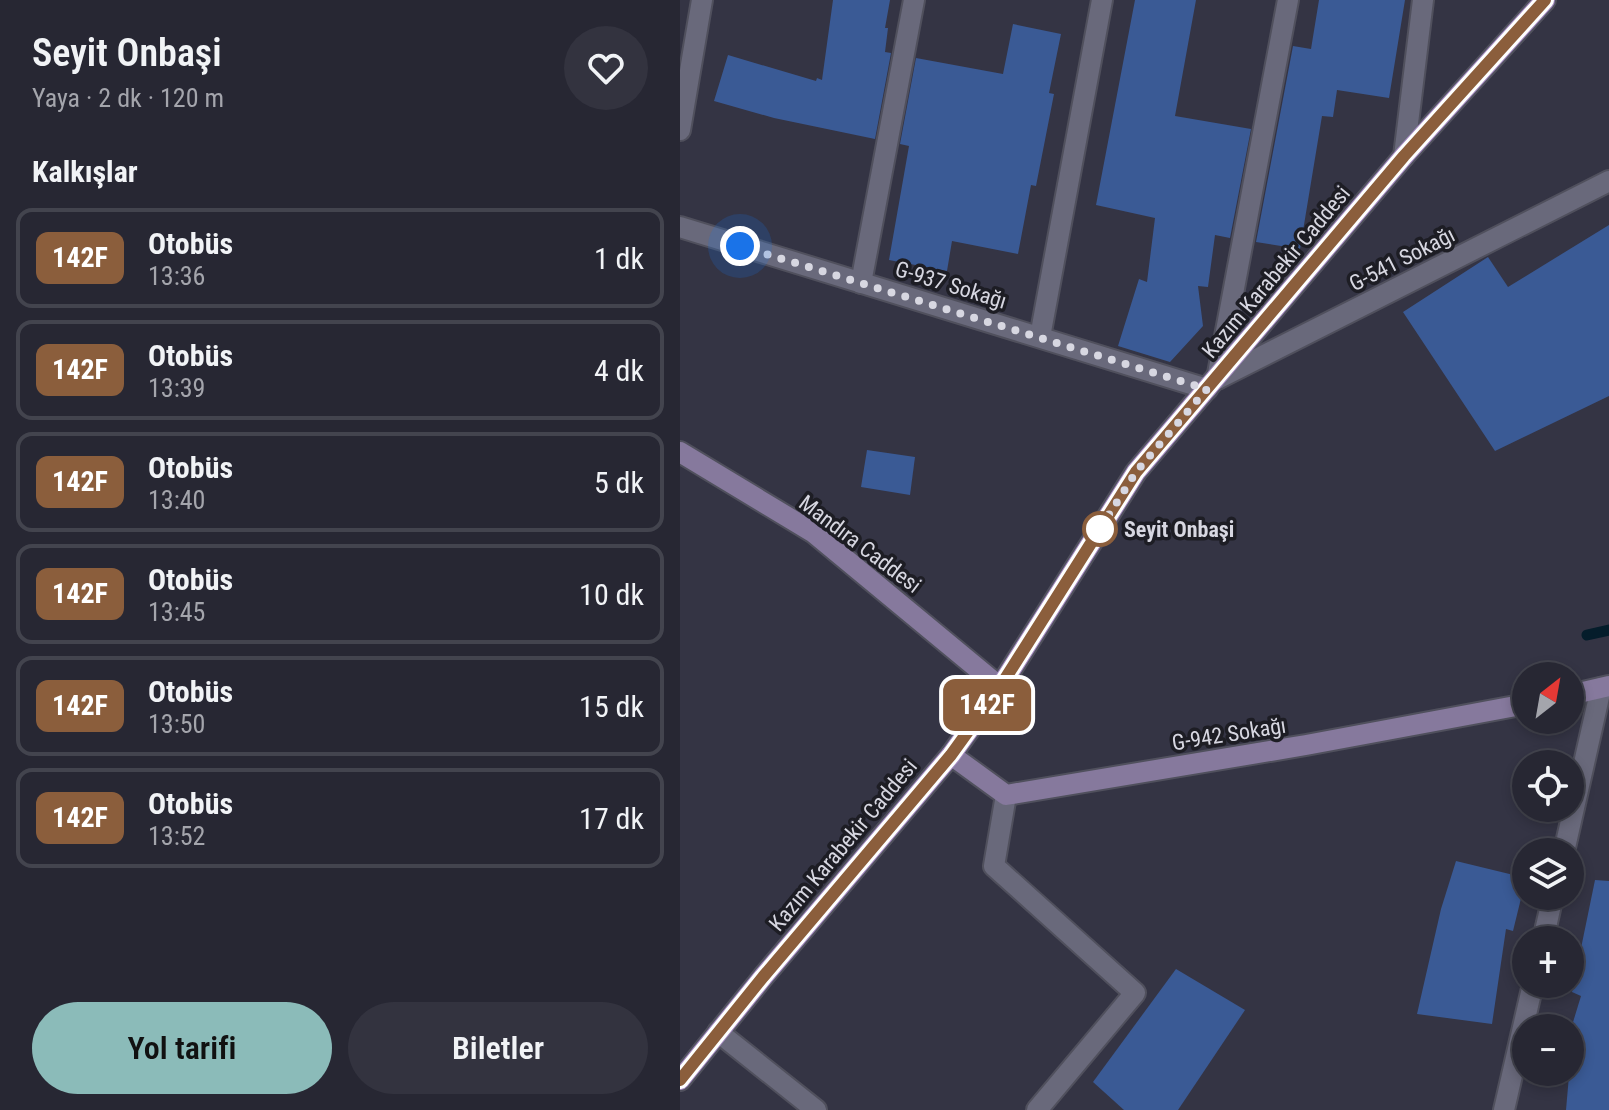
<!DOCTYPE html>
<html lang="tr">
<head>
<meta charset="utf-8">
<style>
	body { margin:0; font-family:"Roboto Condensed",sans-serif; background:#33333f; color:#f1f3f6; height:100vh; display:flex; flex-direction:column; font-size:30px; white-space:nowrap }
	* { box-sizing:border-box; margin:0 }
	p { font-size:26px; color:#a4a5ac }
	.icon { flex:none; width:44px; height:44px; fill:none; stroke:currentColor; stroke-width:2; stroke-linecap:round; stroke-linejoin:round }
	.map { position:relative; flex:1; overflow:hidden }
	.panel { display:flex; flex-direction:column; background:#272733; width:680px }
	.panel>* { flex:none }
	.badge { padding:0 16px; border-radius:12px; font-size:28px; line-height:52px }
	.needle { width:52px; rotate:31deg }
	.buttons { position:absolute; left:832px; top:662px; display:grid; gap:16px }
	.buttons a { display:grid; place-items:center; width:72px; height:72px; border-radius:50%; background:#272733; box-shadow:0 4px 12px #0003,0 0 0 2px #43444e; font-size:40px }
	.you { position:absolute; width:40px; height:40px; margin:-20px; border:6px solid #fff; border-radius:50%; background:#1a73e8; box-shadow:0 0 0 12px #1a73e833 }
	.map>.badge { position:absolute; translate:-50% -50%; box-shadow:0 0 0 4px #fff }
	h2 { padding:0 32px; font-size:30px; line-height:72px }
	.round { display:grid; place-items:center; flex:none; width:84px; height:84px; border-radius:42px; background:#33333f }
	.summary { display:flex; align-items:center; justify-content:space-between; height:136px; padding:0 32px }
	h1 { font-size:38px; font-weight:600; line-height:60px }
	.cta { display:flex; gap:16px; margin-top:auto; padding:16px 32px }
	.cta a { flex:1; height:92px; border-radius:48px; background:#8bbbb9; color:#111; font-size:32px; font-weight:600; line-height:92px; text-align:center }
	.cta a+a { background:#33333f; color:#f1f3f6 }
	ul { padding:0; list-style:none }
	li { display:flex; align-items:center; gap:24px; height:100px; margin:0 16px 12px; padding:0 16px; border:4px solid #43444e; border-radius:16px }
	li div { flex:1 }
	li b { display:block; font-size:30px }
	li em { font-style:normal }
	li .badge { min-width:88px; font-weight:700; text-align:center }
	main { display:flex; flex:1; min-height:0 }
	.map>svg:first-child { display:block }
</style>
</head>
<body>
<main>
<section class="panel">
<div class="summary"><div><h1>Seyit Onbaşi</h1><p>Yaya · 2 dk · 120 m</p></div><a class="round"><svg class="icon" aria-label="heart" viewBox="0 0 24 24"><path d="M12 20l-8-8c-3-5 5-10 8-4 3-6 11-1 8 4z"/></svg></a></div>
<h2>Kalkışlar</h2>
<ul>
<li><span class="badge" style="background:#8b5e3c;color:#fff">142F</span><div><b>Otobüs</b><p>13:36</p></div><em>1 dk</em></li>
<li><span class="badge" style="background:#8b5e3c;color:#fff">142F</span><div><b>Otobüs</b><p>13:39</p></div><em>4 dk</em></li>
<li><span class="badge" style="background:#8b5e3c;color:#fff">142F</span><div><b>Otobüs</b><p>13:40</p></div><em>5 dk</em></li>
<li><span class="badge" style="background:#8b5e3c;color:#fff">142F</span><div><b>Otobüs</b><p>13:45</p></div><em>10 dk</em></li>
<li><span class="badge" style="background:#8b5e3c;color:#fff">142F</span><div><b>Otobüs</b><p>13:50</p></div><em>15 dk</em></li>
<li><span class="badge" style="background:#8b5e3c;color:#fff">142F</span><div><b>Otobüs</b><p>13:52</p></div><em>17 dk</em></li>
</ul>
<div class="cta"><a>Yol tarifi</a><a>Biletler</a></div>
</section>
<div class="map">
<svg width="929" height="1110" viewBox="0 0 929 1110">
	<rect width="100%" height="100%" fill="#343444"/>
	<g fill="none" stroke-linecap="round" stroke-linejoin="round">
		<!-- stream -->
		<path stroke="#051d2b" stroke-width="11" d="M907,635L929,630"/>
	</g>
	<!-- building -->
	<g fill="#3a5a95">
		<path d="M153,0H210L205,28H208L205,52L211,53L195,139L94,118L34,101L48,55L136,81L137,78L142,80Z"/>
		<path d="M455,0H516L495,116L571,129L550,238L535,235L528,287L518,286L523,326L490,362L438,346L459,279L467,282L475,218L416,205Z"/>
		<path d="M639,0H725L709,98L657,90L653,117L642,116L620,249L576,242L613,46L631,49Z"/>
		<path d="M333,24L381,34L369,93L374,94L356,186L351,185L338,254L272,241L267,271L209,260L229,146L220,144L236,58L323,74Z"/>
		<path d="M929,225V396L815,451L723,312L808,257L828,287Z"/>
		<path d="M187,450L235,457L230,495L181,487Z"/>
		<path d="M776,861L846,878L833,931L826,929L812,1024L737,1014L761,909Z"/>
		<path d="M915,880L929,881V1110H886L892,1041L890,1040V1032L901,996L892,992Z"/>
		<path d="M496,969L565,1010L498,1110H444L413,1082Z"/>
	</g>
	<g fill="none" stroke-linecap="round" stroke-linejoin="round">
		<defs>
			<g id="street">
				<path d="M0,130L22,0"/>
				<path d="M724,156L743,0"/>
				<path d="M0,227L527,389"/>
				<path d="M181,283L234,0"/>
				<path d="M360,337L422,0"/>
				<path d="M537,379L929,181"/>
				<path d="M537,379L608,0"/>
				<path d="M326,795L314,866L455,993L357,1110"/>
				<path d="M884,852L921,688"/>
				<path d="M863,940L873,896"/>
				<path d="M38,1032L136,1110"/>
				<path d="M824,1110L853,984"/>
			</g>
			<g id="secondary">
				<path d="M0,452L134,533L320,687"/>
				<path d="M890,695L929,686"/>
				<path d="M271,755L326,795L626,745L846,704"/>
			</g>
			<path id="primary" d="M0,1080L83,977L271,755L320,687L456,472L724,156L865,0"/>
		</defs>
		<!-- street casing -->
		<use href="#street" stroke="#50505d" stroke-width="24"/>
		<!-- secondary casing -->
		<use href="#secondary" stroke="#50505d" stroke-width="24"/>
		<!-- primary casing -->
		<use href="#primary" stroke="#50505d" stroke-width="24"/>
		<!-- street -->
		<use href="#street" stroke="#69697b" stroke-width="20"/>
		<!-- secondary -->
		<use href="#secondary" stroke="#86799d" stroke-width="20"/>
		<!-- primary -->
		<use href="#primary" stroke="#a289bf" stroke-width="20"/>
	</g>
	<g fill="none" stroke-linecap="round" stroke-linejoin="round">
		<defs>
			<path id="line" d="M0,1080L83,977L271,755L320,687L456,472L724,156L865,0"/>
		</defs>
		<!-- line casing -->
		<use href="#line" stroke="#fff" stroke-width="18"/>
		<!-- line -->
		<use href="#line" stroke="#8b5e3c" stroke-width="12"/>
		<!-- walk -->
		<path stroke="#d7d7e1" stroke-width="8" stroke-dasharray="0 14.4" d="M60,246L527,389L456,472L420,529"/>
	</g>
	<!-- markers -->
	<circle fill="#fff" stroke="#8b5e3c" stroke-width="4" cx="420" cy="529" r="16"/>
	<g text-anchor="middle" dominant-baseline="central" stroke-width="7" stroke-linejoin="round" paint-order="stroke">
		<!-- street labels -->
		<g font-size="22" fill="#d7d7e1" stroke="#1d1d24">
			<text transform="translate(722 259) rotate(-27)">G-541 Sokağı</text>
			<text transform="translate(596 272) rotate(-50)">Kazım Karabekir Caddesi</text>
			<text transform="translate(271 285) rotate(17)">G-937 Sokağı</text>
			<text transform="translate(180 544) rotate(37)">Mandıra Caddesi</text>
			<text transform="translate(549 734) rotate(-9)">G-942 Sokağı</text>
			<text transform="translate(163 845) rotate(-50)">Kazım Karabekir Caddesi</text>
		</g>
		<!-- stop labels -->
		<g font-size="22" font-weight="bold" fill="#d7d7e1" stroke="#1d1d24" text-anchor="start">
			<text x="444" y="529">Seyit Onbaşi</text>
		</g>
	</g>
</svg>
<div class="buttons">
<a><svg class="needle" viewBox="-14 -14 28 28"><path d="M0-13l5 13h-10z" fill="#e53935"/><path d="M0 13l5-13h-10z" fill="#a4a5ac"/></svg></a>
<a><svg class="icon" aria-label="locate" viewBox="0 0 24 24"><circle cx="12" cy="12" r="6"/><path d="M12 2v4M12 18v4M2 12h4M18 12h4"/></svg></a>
<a><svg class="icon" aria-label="layers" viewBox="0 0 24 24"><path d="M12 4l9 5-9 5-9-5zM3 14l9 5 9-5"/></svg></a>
<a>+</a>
<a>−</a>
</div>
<div class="you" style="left:60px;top:246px"></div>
<b class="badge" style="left:307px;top:705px;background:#8b5e3c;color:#fff">142F</b>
</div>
</main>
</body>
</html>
